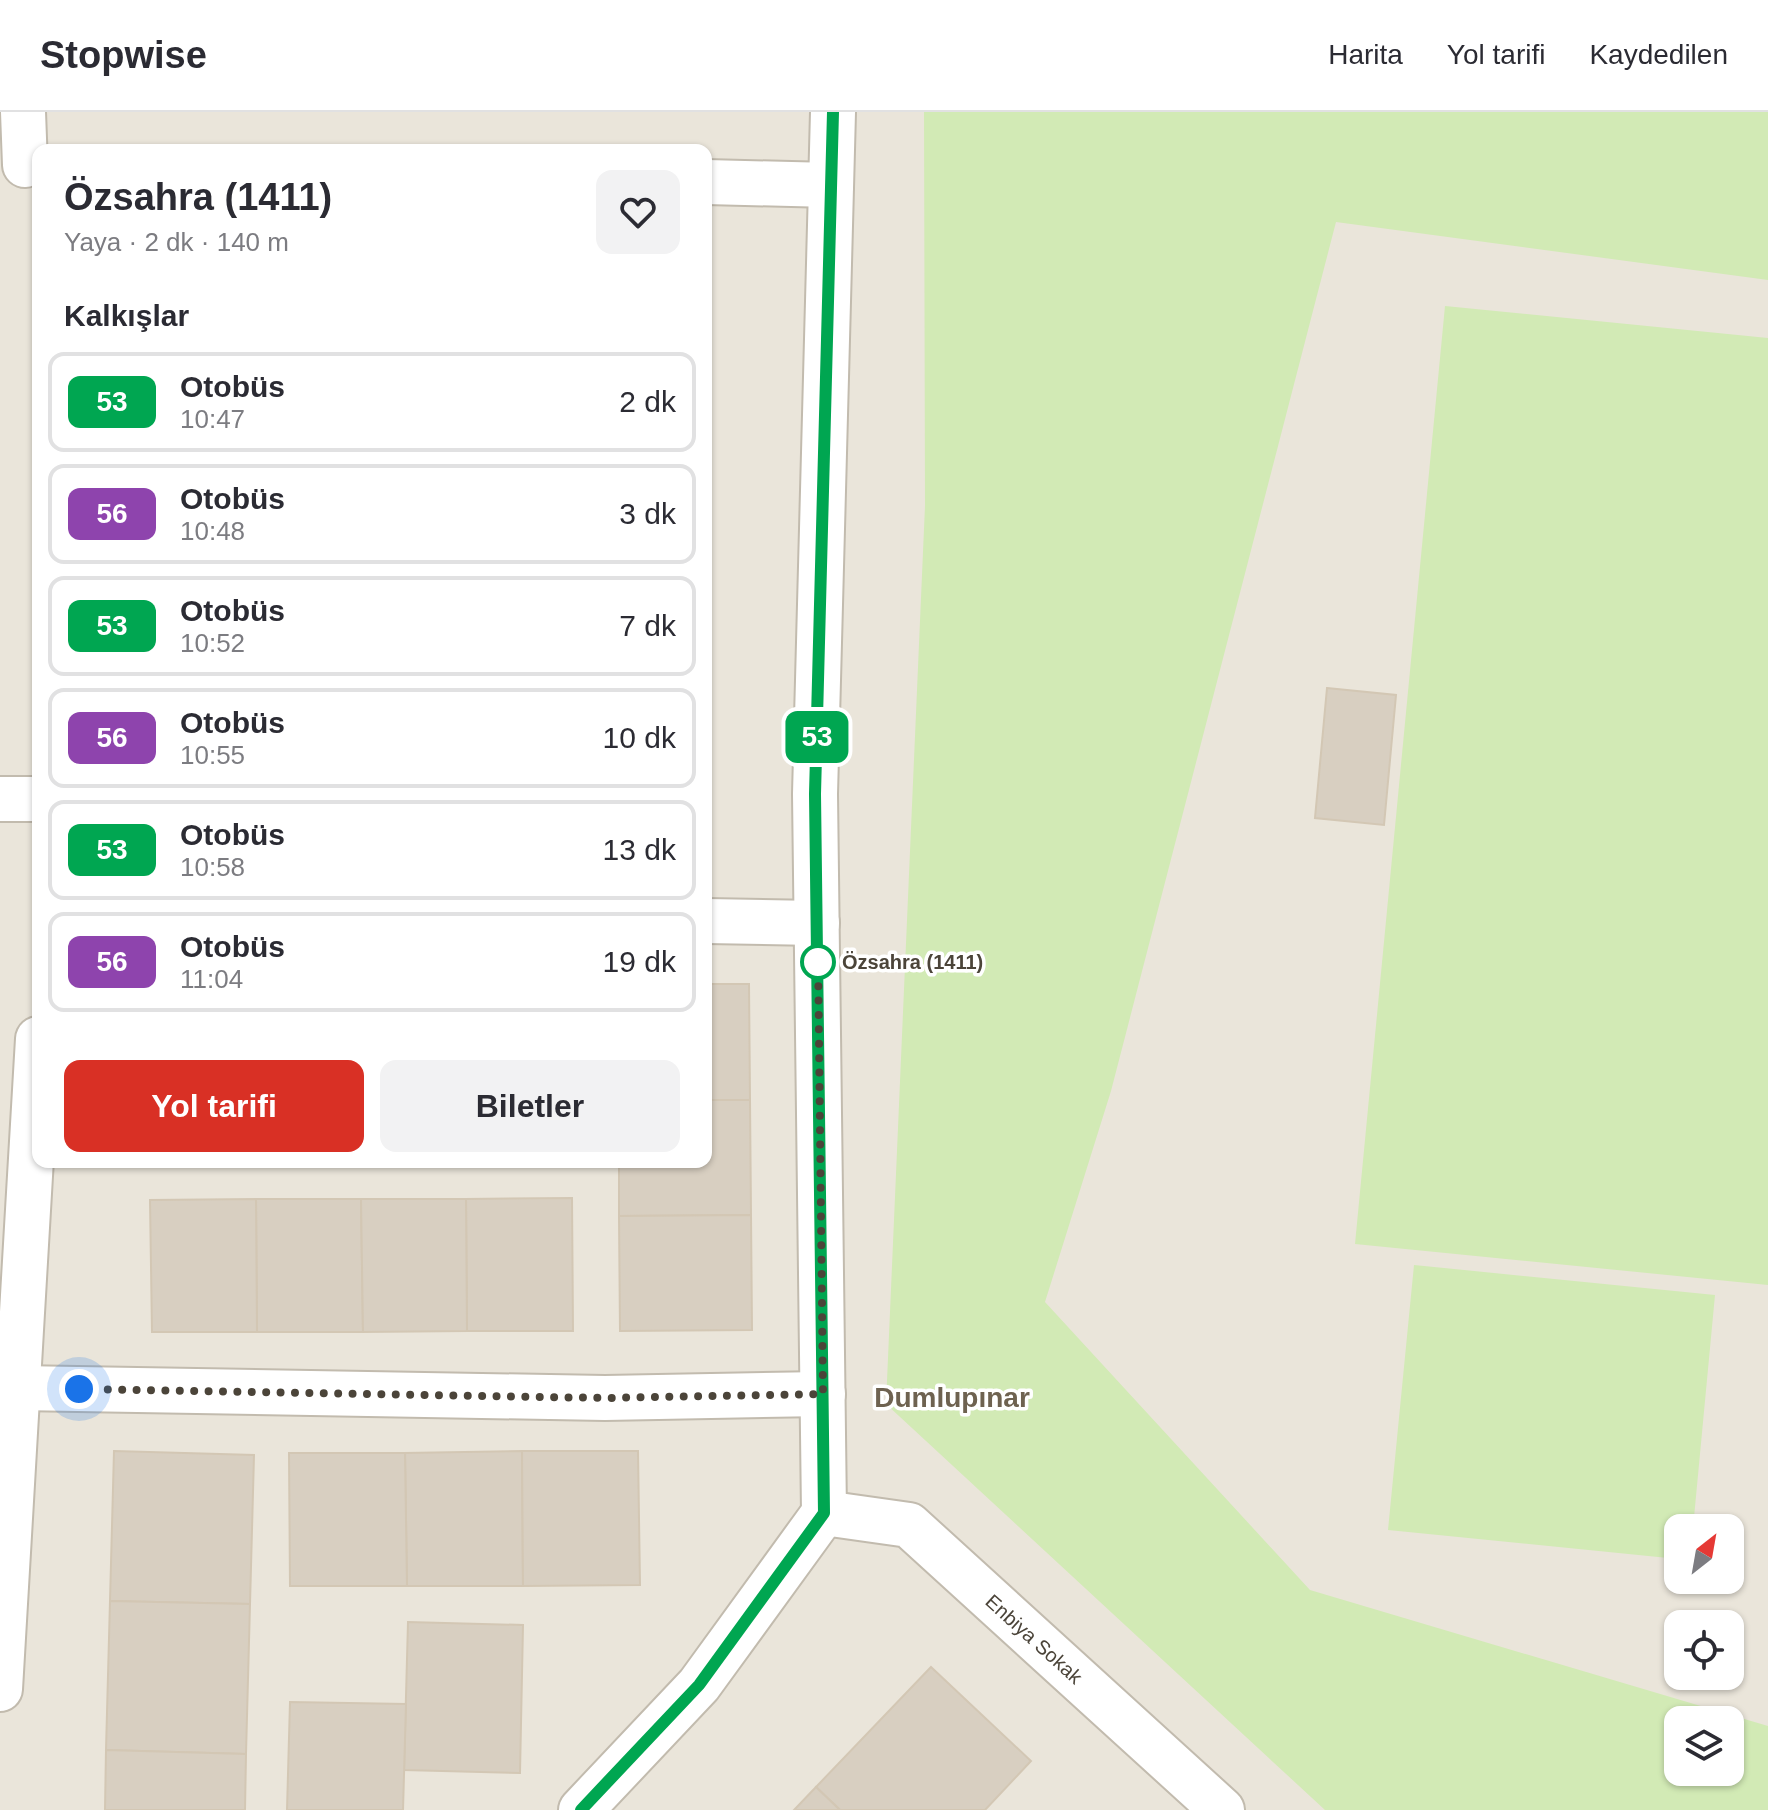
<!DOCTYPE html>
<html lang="tr">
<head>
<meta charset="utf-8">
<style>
	body { margin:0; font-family:Helvetica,sans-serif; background:#f2f2f3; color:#2b2b33; height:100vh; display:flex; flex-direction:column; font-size:30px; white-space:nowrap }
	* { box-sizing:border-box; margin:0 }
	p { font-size:26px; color:#7c7c81 }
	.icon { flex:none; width:44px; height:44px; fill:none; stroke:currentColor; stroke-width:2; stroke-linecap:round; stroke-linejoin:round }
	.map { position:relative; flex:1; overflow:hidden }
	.panel { position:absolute; left:32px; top:32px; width:680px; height:1024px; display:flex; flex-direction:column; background:#fff; border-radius:16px; box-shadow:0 2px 6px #0004 }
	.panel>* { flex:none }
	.badge { padding:0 16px; border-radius:12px; font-size:28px; line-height:52px }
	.needle { width:52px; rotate:31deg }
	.buttons { position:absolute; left:1664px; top:1402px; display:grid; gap:16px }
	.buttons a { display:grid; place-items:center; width:80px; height:80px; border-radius:16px; background:#fff; box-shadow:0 2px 6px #0004; font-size:40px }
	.you { position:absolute; width:40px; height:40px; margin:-20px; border:6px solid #fff; border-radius:50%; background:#1a73e8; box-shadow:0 0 0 12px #1a73e833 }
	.map>.badge { position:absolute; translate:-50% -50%; box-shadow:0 0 0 4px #fff }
	h2 { padding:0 32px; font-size:30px; line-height:72px }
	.round { display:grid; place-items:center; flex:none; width:84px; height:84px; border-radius:16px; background:#f2f2f3 }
	.overview { display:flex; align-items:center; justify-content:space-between; height:136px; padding:0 32px }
	h1 { font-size:38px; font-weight:800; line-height:60px }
	.action { display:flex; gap:16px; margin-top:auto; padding:16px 32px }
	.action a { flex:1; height:92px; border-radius:16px; background:#d93025; color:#fff; font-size:32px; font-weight:800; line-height:92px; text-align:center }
	.action a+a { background:#f2f2f3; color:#2b2b33 }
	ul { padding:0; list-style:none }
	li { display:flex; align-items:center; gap:24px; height:100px; margin:0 16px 12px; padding:0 16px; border:4px solid #e1e1e2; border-radius:16px }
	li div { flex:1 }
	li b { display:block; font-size:30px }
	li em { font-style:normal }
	li .badge { min-width:88px; font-weight:700; text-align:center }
	header { display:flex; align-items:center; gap:48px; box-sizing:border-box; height:112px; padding:0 40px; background:#fff; border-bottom:2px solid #e1e1e2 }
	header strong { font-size:38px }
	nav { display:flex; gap:44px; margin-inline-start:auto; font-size:28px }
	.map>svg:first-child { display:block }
</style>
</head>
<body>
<header>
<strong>Stopwise</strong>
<nav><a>Harita</a><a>Yol tarifi</a><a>Kaydedilen</a></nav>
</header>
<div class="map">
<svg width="1768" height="1698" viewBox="0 0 1768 1698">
	<rect width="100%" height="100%" fill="#f6f3ec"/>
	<!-- residential -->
	<path fill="#eae5da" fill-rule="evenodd" d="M0,0H1768V1698H0ZM38,38H706V1050H38ZM1678,1416H1730V1468H1678ZM1678,1512H1730V1564H1678ZM1678,1608H1730V1660H1678Z"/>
	<!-- green -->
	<g fill="#d2eab5" fill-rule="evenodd">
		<path d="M924,0H1768V168L1336,110L1111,979L1045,1190L1310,1478L1768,1614V1698H1325L886,1292L925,394ZM1678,1608H1730V1660H1678Z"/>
		<path d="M1445,194L1768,226V1173L1355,1132Z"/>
		<path d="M1414,1153L1715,1183L1693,1416H1678V1447L1388,1418Z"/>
	</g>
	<!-- building -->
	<g fill="#d8cfc1" stroke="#d3c7b4" stroke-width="2">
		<path d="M1327,576L1396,583L1384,713L1315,706Z"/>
		<path d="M706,872H749L750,988H706Z"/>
		<path d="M706,988H750L751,1103L619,1104V1050H706Z"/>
		<path d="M572,1086L573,1219H467L466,1087Z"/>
		<path d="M256,1087H361L363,1220H257Z"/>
		<path d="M256,1087L257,1220H152L150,1088Z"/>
		<path d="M361,1087H466L467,1219L363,1220Z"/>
		<path d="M751,1103L752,1218L620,1219L619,1104Z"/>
		<path d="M114,1339L254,1343L250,1492L110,1489Z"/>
		<path d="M522,1339L523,1474H407L405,1341Z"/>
		<path d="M522,1339H638L640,1473L523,1474Z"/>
		<path d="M289,1341H405L407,1474H290Z"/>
		<path d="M110,1489L250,1492L246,1642L106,1638Z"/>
		<path d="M408,1510L523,1513L520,1661L404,1658Z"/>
		<path d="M931,1555L1031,1649L985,1698H840L816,1675Z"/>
		<path d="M290,1590L406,1592L403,1698H287Z"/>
		<path d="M106,1638L246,1642L245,1698H105Z"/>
		<path d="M816,1675L840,1698H794Z"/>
	</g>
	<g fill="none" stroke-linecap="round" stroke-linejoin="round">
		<defs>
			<g id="minor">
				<path d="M23,0L25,53"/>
				<path d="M706,70L831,73"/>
				<path d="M0,687H38"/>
				<path d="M706,809L817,811"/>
				<path d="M18,1276L605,1286L823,1282"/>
				<path d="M824,1401L909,1413L1222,1698"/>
				<path d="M0,1577L38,927"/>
				<path d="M581,1698L699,1573L824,1401L815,682L833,0"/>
			</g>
		</defs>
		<!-- minor casing -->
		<use href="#minor" stroke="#c2bbae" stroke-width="48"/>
		<!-- minor -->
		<use href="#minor" stroke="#fff" stroke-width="44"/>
	</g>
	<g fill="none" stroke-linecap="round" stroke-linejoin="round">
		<defs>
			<path id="line" d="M581,1698L699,1573L824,1401L815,682L833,0"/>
		</defs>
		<!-- line casing -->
		<use href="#line" stroke="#fff" stroke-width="18"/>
		<!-- line -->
		<use href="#line" stroke="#00a651" stroke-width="12"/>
		<!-- walk -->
		<path stroke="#4b4439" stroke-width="8" stroke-dasharray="0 14.4" d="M79,1277L605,1286L823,1282L818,842V850"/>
	</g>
	<!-- markers -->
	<circle fill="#fff" stroke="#00a651" stroke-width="4" cx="818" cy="850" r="16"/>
	<g text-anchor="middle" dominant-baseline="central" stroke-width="7" stroke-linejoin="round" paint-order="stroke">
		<!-- stop labels -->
		<g font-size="20" font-weight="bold" fill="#4b4439" stroke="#fff" text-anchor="start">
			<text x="842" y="850">Özsahra (1411)</text>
		</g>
		<!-- street labels -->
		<g font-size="20" fill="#4b4439" stroke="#fff">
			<text transform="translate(1034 1527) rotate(42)">Enbiya Sokak</text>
		</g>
		<!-- district labels -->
		<g font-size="28" font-weight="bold" fill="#6e6250" stroke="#fff">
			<text x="952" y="1285">Dumlupınar</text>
		</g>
	</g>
</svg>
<div class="buttons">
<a><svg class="needle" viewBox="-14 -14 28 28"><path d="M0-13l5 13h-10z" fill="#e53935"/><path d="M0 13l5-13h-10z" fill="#7c7c81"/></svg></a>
<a><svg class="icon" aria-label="locate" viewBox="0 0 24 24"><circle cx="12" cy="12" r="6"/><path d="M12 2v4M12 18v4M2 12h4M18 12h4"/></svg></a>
<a><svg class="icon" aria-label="layers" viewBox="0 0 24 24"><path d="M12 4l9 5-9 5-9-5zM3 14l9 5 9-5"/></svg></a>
</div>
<div class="you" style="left:79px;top:1277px"></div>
<b class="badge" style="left:817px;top:625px;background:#00a651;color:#fff">53</b>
<section class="panel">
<div class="overview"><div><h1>Özsahra (1411)</h1><p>Yaya · 2 dk · 140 m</p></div><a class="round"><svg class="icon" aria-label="heart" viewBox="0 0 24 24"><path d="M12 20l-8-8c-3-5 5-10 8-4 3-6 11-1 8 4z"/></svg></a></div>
<h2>Kalkışlar</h2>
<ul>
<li><span class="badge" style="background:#00a651;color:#fff">53</span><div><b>Otobüs</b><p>10:47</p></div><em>2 dk</em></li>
<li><span class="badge" style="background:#8e44ad;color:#fff">56</span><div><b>Otobüs</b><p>10:48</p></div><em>3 dk</em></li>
<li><span class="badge" style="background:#00a651;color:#fff">53</span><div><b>Otobüs</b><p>10:52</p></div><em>7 dk</em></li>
<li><span class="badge" style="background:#8e44ad;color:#fff">56</span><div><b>Otobüs</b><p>10:55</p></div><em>10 dk</em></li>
<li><span class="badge" style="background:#00a651;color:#fff">53</span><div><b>Otobüs</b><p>10:58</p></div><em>13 dk</em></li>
<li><span class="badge" style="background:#8e44ad;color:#fff">56</span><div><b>Otobüs</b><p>11:04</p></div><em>19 dk</em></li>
</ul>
<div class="action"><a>Yol tarifi</a><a>Biletler</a></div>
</section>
</div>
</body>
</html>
